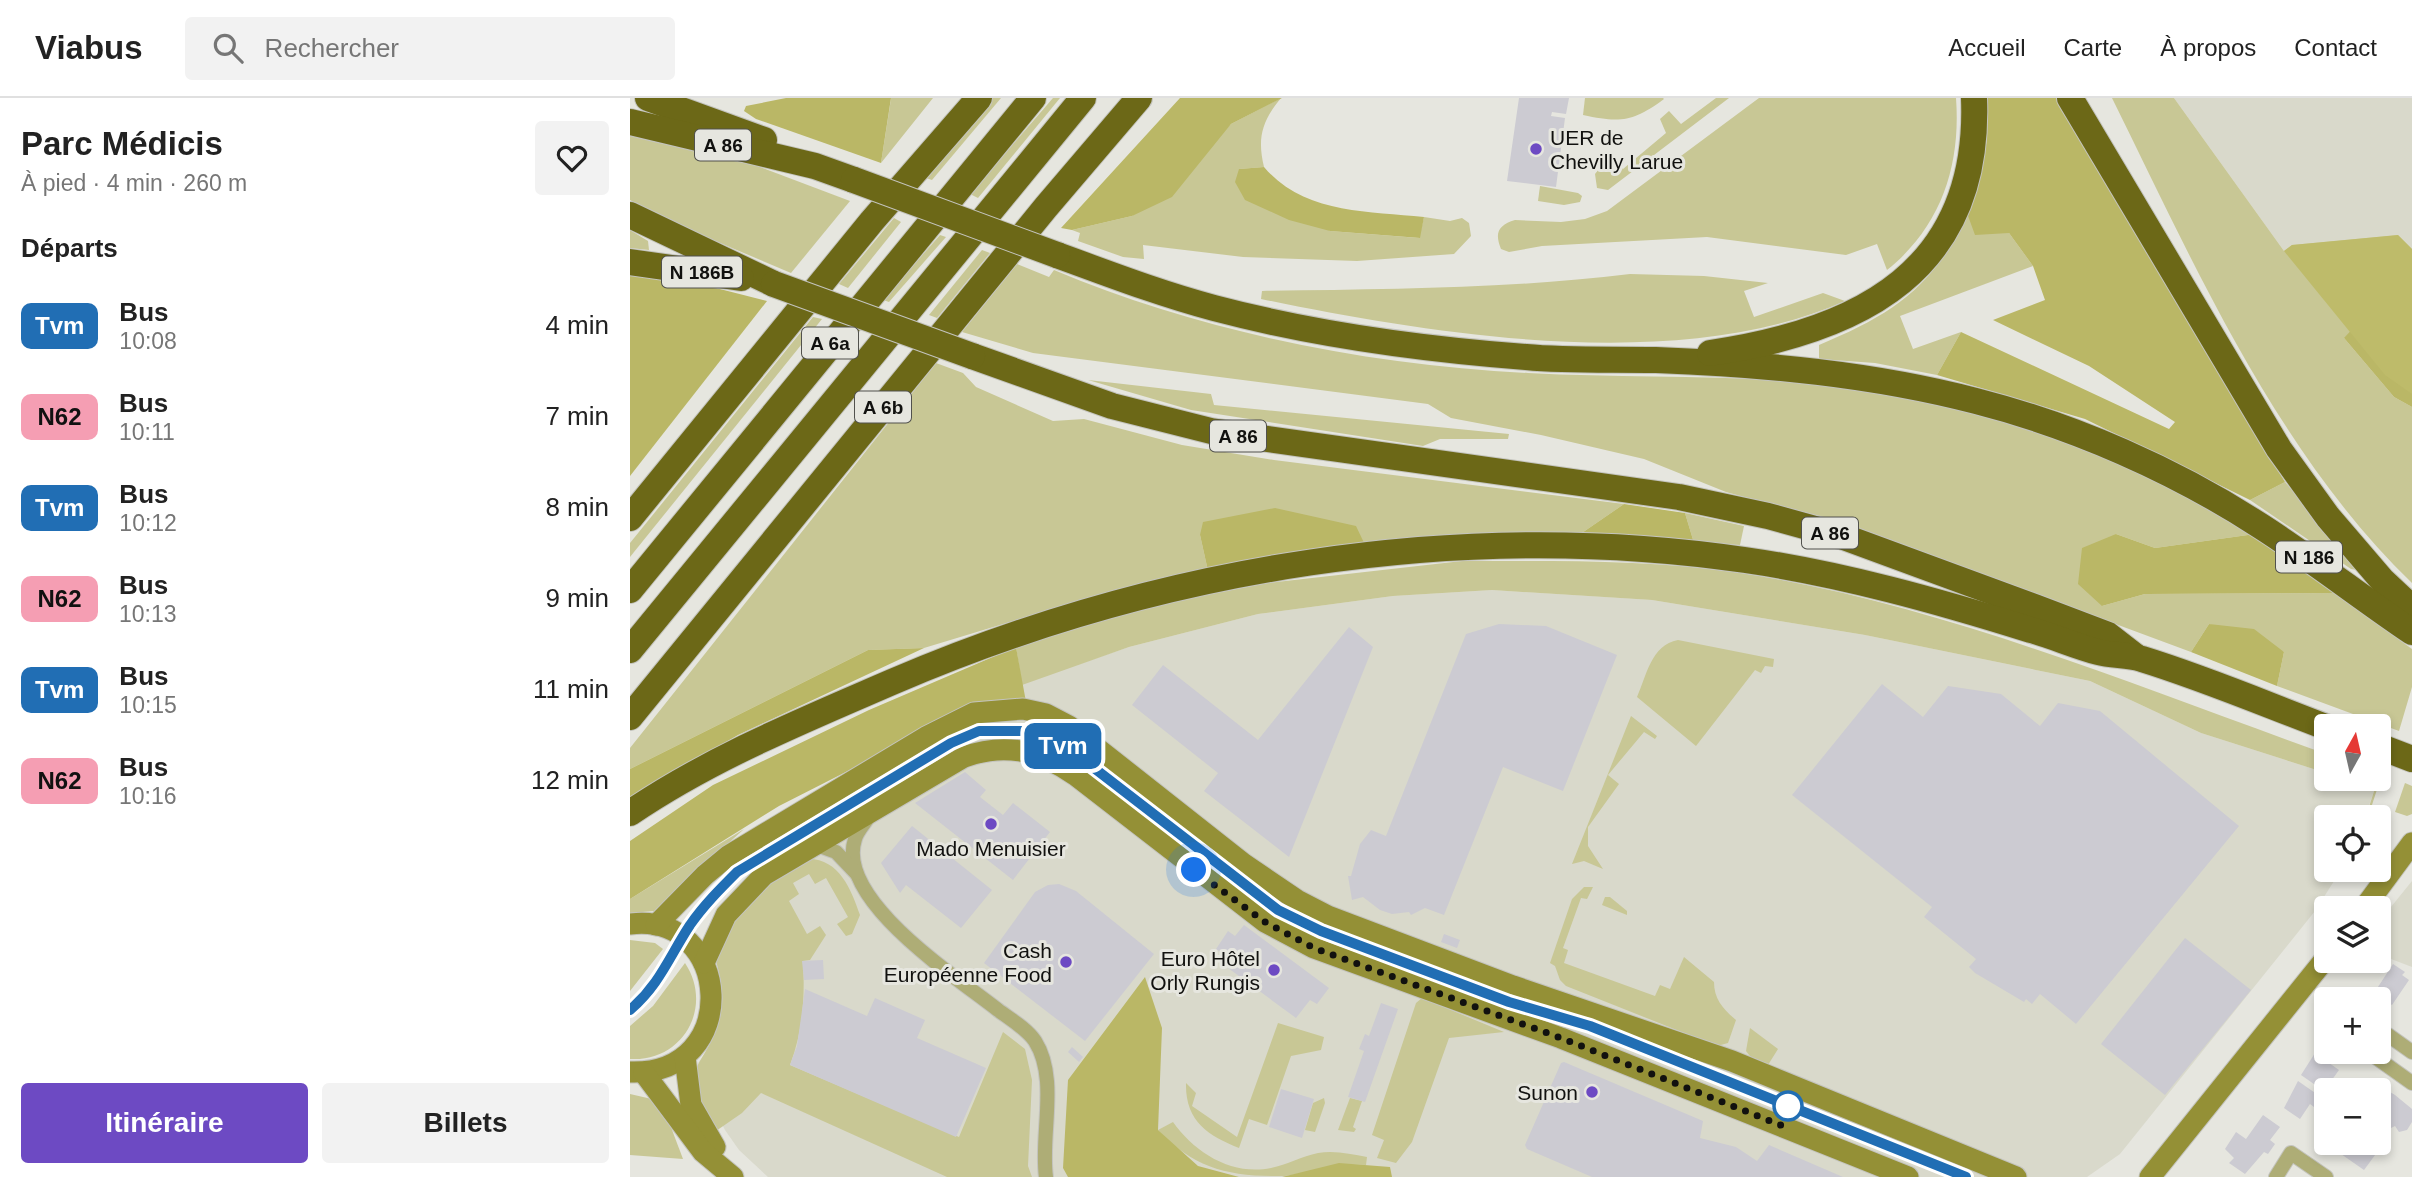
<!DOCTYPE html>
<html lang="fr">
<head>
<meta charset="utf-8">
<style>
	body { margin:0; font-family:Arial,sans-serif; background:#f2f2f2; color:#222; height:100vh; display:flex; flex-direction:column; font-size:26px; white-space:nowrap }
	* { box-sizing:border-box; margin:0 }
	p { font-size:23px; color:#767676 }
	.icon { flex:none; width:38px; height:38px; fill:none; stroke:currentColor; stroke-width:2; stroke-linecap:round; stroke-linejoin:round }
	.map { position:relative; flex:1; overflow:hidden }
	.details { display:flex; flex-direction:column; background:#fff; width:630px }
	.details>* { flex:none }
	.badge { padding:0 14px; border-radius:10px; font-size:24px; line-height:46px }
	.needle { width:46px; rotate:8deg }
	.fabs { position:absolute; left:1684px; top:616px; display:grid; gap:14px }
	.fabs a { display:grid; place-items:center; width:77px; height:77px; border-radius:7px; background:#fff; box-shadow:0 4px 10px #0003; font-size:35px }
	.you { position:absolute; width:35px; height:35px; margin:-18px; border:5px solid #fff; border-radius:50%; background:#1a73e8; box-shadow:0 0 0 10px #1a73e833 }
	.map>.badge { position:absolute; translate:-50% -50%; box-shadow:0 0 0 4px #fff }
	h2 { padding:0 21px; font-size:26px; line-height:63px }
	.round { display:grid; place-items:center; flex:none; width:74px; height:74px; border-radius:7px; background:#f2f2f2 }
	.head { display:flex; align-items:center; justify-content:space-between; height:119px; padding:0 21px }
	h1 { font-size:33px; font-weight:800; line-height:52px }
	.action { display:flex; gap:14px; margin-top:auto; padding:14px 21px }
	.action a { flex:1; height:80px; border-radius:7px; background:#6d4ac3; color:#fff; font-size:28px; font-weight:800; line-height:80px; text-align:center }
	.action a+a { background:#f2f2f2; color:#222 }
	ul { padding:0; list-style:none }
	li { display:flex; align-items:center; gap:21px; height:91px; padding:0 21px }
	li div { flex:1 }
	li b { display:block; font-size:26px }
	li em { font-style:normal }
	li .badge { min-width:77px; font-weight:700; text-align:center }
	header { display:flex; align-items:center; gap:42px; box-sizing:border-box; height:98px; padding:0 35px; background:#fff; border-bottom:2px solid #e0e0e0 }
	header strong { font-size:33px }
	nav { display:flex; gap:38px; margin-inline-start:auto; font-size:24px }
	.search { width:490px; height:63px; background:#f2f2f2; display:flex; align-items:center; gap:18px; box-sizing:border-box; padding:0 24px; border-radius:7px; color:#767676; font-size:26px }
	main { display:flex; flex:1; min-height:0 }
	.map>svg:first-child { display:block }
</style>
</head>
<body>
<header>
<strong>Viabus</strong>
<div class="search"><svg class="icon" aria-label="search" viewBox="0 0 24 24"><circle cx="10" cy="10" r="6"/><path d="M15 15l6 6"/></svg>Rechercher</div>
<nav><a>Accueil</a><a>Carte</a><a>À propos</a><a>Contact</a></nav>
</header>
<main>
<section class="details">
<div class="head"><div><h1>Parc Médicis</h1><p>À pied · 4 min · 260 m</p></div><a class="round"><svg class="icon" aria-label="heart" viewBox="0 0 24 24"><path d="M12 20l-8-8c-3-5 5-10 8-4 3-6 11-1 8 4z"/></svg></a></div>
<h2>Départs</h2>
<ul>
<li><span class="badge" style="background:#216eb4;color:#fff">Tvm</span><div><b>Bus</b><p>10:08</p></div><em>4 min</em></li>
<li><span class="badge" style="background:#f59eb3;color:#111">N62</span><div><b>Bus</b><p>10:11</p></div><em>7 min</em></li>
<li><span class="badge" style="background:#216eb4;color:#fff">Tvm</span><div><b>Bus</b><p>10:12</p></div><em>8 min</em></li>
<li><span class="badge" style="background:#f59eb3;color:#111">N62</span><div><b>Bus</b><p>10:13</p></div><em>9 min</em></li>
<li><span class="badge" style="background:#216eb4;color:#fff">Tvm</span><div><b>Bus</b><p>10:15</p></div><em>11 min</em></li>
<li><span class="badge" style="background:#f59eb3;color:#111">N62</span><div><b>Bus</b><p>10:16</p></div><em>12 min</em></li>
</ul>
<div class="action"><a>Itinéraire</a><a>Billets</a></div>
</section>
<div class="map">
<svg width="1782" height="1079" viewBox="0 0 1782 1079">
	<rect width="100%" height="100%" fill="#e6e6df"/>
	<!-- built -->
	<g fill="#d9d9cb">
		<path d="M1544,0H1782V151L1768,137L1663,147L1654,153Z"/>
		<path d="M862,492L1022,502L1235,537L1460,583L1571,635L1696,675V681H1715L1745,690L1735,719H1696V772H1711L1685,813L1490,1056L1457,1079H138L109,1052L95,1032L78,999L68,965L84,943L92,911V887L84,855L99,819L332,653L367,594L499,549L628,516L763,498Z"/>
		<path d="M1782,783V869L1748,856V825Z"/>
	</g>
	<!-- green -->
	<g fill="#c8c795">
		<path d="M261,0H303L251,65L261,1Z"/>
		<path d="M362,0H371L302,82L296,80Z"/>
		<path d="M423,0H430L348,100L340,96Z"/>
		<path d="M651,0C632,23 627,40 634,69L609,71L700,133L789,140L794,119L820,123L832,120L839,125L841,138L824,156L727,163L613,159L513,147L514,161L493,159L448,143L450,135L442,132L502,118L601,26Z"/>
		<path d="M955,0H1033L1034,1C1003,24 990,25 953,17Z"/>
		<path d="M1086,0H1099L978,92L967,90L965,76L980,57L993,71L1036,35L1030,21L1039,13L1051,26Z"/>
		<path d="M1129,0H1326C1331,68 1311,129 1257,172L1247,146L1216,157L1077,139L912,148L879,154L871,151C864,134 869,127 885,122L931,124L955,121L977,113Z"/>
		<path d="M1482,0H1544L1654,153L1662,147L1768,137L1782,151V244L1714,240L1764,299L1782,309V485C1647,355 1564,166 1482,0Z"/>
		<path d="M0,34L125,67L220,103L161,175L36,122L0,102Z"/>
		<path d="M910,88L948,95L952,98L950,104L934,107L908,103Z"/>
		<path d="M1337,115L1379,135L1403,168L1270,218L1283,251L1331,234L1307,277L1245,265L1189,261V247C1261,217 1305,189 1337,115Z"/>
		<path d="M264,120L271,124L218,190L209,186Z"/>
		<path d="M0,132L18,143L19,152L0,150Z"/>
		<path d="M310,137L316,139L259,204L253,202Z"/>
		<path d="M352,152L360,155L307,220L299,217Z"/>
		<path d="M387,166L419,179L424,172C572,234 737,267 898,275C1029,282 1162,273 1291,300C1412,326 1519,375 1625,436L1525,450L1486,436L1472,508L1515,496L1705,495L1782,551V589L1769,633L1647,588L1654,554L1579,526L1561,554L1227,430L1096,394L1014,361L911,337L821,320L798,306L403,255L332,234Z"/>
		<path d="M1000,176L1074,178L1138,185L1114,193L1124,219L1193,195L1215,203C1050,277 804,237 631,201L632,193C754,191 879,191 1000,176Z"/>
		<path d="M183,219L192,221L0,459V445Z"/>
		<path d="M306,265L333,275L346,289L423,323L454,321L552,347L644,362L994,406L946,439L736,449L570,437L578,473L472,496L294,550L238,552L0,671V650Z"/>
		<path d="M458,282L581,296L584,307L879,336L878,341H810L793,348L561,312Z"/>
		<path d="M1655,384L1734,473L1721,471L1620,402Z"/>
		<path d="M1055,415L1114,428L1110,447L1064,445Z"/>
		<path d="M832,463C925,463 1018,461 1111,475C1309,506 1507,588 1696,656V675L1571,635L1460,583L1235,537L1022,502L862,492L763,498L628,516L499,549L392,587L386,549L523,507L638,485Z"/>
		<path d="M1048,542L1144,561L1143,569L1135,568L1131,575L1125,572L1066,648L1007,599C1017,577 1021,547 1048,542Z"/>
		<path d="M1001,618L1027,638L1025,641L1014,634L978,677L989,686L958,729V748L973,771L954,763L942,766Z"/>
		<path d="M1748,675L1752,676L1741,710L1739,709L1745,690L1715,681H1748Z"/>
		<path d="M1775,685L1782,688V716L1777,718L1765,714Z"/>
		<path d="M114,731L24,813L0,815V801Z"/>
		<path d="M177,761C209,760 221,791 230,817L222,836L216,838L207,826L218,819L196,780L185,786L179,776L163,785L169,796L159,803L177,836L190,828L196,837L180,862L173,863C175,899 173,933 160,967L329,1039L373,934L395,951L402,982L398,1068L402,1079H317L131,995L112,1015L86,1033C75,1014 56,985 70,963C80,946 88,933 91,914C95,894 89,874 84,855L113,803Z"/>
		<path d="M954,789H963L957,801L951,800L933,850L938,852L934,865L1025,898L1030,887L1040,891L1054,859L1084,884C1084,901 1093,911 1106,922L1098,945L1087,948L936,888L930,882L925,868L920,865L942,801Z"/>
		<path d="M975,799H980L997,813V817L972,807Z"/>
		<path d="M0,842L25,845L33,851L0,893Z"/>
		<path d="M55,865C84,909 53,964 0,961V928L23,908Z"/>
		<path d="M792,900L874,934L819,940L782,1044L766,1065L747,1060L754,1042L742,1037L786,905Z"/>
		<path d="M648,925L694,939L691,952L661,958L637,1027L619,1021L609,1050C578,1038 555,1023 556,985L566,995L562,1008L607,1039Z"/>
		<path d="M1120,930L1148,951L1138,967L1123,962L1116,953Z"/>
		<path d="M0,996L26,1002L36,1016L53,1061L0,1057Z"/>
		<path d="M694,1000L695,1005L685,1034L675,1032L683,1005Z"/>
		<path d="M720,1000L732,1003L723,1029L726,1031L724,1034L708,1032Z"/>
		<path d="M543,1024C565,1055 602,1078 641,1070C657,1067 672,1058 688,1055C704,1052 721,1056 737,1059L736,1067C702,1065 687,1073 655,1078C599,1079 565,1071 528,1032Z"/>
	</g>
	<!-- forest -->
	<g fill="#bab766">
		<path d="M156,0H261L251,65L126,21L114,13L116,8Z"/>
		<path d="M550,0H652L601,26L542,99L502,118L442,132L431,130Z"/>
		<path d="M1356,0H1427L1655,384L1620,402L1455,321L1307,277L1331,234L1539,331L1545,324L1459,268L1363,222L1415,202L1403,168L1379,135L1345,137L1337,115L1351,75L1357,41Z"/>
		<path d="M634,69C674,116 737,113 794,119L790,140L700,133L659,122L615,102L605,84L609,71Z"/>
		<path d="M0,176L86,190L137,203L0,378Z"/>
		<path d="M1742,210L1782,244V309L1764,299L1714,240Z"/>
		<path d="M994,406L1055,415L1064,445L946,439Z"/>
		<path d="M645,410L726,428L736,449L578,473L570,437L573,424Z"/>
		<path d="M1486,436L1525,450L1625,436L1705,495L1515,496L1472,508L1448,486L1452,450Z"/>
		<path d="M1579,526L1624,531L1654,554L1647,588L1561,554Z"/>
		<path d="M386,549L396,604L336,607L265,649L149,708L0,801V743L83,687L239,612Z"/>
		<path d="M294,550L108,637L0,701V671L238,552Z"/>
		<path d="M515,879L532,930L528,1032L568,1068L609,1079H438L433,1070L438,982Z"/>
		<path d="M709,1065L760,1069L762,1079H652Z"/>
	</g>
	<!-- water -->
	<path fill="#bebb6a" d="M1768,137L1782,151V296L1755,277L1654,153L1662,147Z"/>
	<!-- building -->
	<g fill="#cccbd2">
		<path d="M889,0H939L936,16L922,14L921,18L935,20L926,89L877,83Z"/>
		<path d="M869,526L916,528L987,557L933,693L873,669L814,817L795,810L781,817L779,814L762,816L750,812L733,799L722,802L718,778H721L730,746L741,732L756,738L836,536Z"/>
		<path d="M719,529L743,549L659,759L574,693L588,675L502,607L533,567L628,642Z"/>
		<path d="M1252,586L1293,619L1318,588L1371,596L1410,628L1428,605L1470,613L1609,728L1446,926L1410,896L1402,906L1396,901L1394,904L1345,875L1339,869L1346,861L1294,819L1302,809L1162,697Z"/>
		<path d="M335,674L356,692L350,699L373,717L383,705L420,734L383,782L285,705Z"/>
		<path d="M282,728L362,792L331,830L276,787L270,795L251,765Z"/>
		<path d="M429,786L446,793L524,856L455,943L354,865L405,794L418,787Z"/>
		<path d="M614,827L699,890L687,906L680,902L666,920L598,870L604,864L586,851L598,833L605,838Z"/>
		<path d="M814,836L830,842L827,850L811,844Z"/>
		<path d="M1555,840L1621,892L1535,997L1471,946Z"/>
		<path d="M193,862L194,881L174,882L172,863Z"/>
		<path d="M1763,866L1775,874L1772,877L1779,882L1762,907L1744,895Z"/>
		<path d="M175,891L237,918L245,900L295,922L287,940L356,970L326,1039L160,967L167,948Z"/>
		<path d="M751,905L768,911L735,1004L718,999L734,953L729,951L735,936L739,938Z"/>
		<path d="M1696,938V954H1710L1705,961L1688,950Z"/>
		<path d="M442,949L453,959L449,964L438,954Z"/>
		<path d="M1685,955L1709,972L1694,993L1671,977Z"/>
		<path d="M934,964L1073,1023L1070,1040L1106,1049L1127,1063L1139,1047L1213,1079H962L897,1051L895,1047L931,965Z"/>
		<path d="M1737,980L1765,997L1782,1011V1024L1777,1032L1769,1034L1765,1028L1757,1032L1750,1027L1752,1016L1748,1013V992H1729Z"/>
		<path d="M1668,983L1691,999L1684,1009L1680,1006L1670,1021L1654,1010Z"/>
		<path d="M651,991L684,1001L672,1040L639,1029Z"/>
		<path d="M1633,1017L1650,1029L1640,1042L1645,1046L1638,1056L1634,1054L1615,1076L1599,1065L1604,1060L1595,1051L1606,1034L1616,1041Z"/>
		<path d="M1696,1022V1045H1712L1705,1055L1684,1040Z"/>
		<path d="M1719,1045H1736L1748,1053L1734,1072L1711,1056Z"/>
	</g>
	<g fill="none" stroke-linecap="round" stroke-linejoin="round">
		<defs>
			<g id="street">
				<path d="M239,718C235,725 227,733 225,741C205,802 328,880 368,912C380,921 396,930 405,943C429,981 410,1037 416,1079"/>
				<path d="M187,747L206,754L226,775"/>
				<path d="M1748,951L1758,937L1782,954"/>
				<path d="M1747,954L1744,958L1782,985"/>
				<path d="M1646,1079L1661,1055L1696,1079"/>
			</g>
			<g id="secondary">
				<path d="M1734,810L1782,745"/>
				<path d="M0,826C102,813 114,978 0,974"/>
				<path d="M26,827L75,777L98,758L296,639L344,615L393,611L416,616L439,628L614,766L667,802L698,818L883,888L1102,963L1386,1079"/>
				<path d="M74,865L96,817L134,777L334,659C376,644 410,653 445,677L635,824L684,850L931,940L1278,1079"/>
				<path d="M55,959L61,1007L85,1049"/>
				<path d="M14,975L73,1054L103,1079"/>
				<path d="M1520,1079L1696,860"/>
			</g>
			<g id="highway">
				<path d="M18,0L134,42"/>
				<path d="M1440,0L1649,351L1698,419L1752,482L1782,510"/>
				<path d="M0,24L185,68L224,82"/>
				<path d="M0,117L144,186"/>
				<path d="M427,157C479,176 531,196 584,210C686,237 791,251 896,259C939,263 983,261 1026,262C1133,266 1242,276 1346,303C1444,328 1544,372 1629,427C1681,460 1730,499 1782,534"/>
				<path d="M0,164L111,180"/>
				<path d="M1080,255C1231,233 1351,172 1344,0"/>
				<path d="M342,258L482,308L581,333L1049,399L1138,418L1214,439L1407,510L1478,537L1505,558"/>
				<path d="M0,420L242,123L349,0"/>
				<path d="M0,492L403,0"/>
				<path d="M0,552L453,0"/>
				<path d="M0,619L416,109L509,0"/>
				<path d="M1748,648L1782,661"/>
				<path d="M0,715C81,660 172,623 262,584C527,470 828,420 1115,462C1212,476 1308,503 1401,532C1423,538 1445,548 1468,554C1483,558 1498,556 1512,561C1574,580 1635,606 1696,629"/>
			</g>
		</defs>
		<!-- street casing -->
		<use href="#street" stroke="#c4c4be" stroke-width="16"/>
		<!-- secondary casing -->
		<use href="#secondary" stroke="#c4c4be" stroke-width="23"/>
		<!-- highway casing -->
		<use href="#highway" stroke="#c4c4be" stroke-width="28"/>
		<!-- street -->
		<use href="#street" stroke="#aead76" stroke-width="14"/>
		<!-- secondary -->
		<use href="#secondary" stroke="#949036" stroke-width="21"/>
		<!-- highway -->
		<use href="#highway" stroke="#6c6817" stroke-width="26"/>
		<defs>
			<g id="highway-bridge">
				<path d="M224,82L427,157"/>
				<path d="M144,186L342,258"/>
			</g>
		</defs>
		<!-- highway-bridge casing -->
		<use href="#highway-bridge" stroke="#c4c4be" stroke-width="28" stroke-linecap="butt"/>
		<!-- highway-bridge -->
		<use href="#highway-bridge" stroke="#6c6817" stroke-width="26"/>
	</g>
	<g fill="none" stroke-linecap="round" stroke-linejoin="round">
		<defs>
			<path id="line" d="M0,912C30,886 39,859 60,827C74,807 90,791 107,774L321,645L349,633H403L451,660L648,812L691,833L879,904L960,928L1336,1079"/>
		</defs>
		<!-- line casing -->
		<use href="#line" stroke="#fff" stroke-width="16"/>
		<!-- line -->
		<use href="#line" stroke="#216eb4" stroke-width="10"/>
		<!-- walk -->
		<path stroke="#11110f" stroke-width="7" stroke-dasharray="0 12.6" d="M564,772L635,824L684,850L931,940L1153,1028L1158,1008"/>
	</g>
	<!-- markers -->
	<g fill="#6d4ac3" stroke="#e6e6df" stroke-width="2.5">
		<circle cx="906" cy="51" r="7"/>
		<circle cx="361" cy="726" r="7"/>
		<circle cx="436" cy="864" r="7"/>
		<circle cx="644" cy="872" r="7"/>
		<circle cx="962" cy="994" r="7"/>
	</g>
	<circle fill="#fff" stroke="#216eb4" stroke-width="3.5" cx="1158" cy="1008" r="14"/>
	<g text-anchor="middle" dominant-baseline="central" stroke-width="6" stroke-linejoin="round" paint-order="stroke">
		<!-- shield labels -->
		<g fill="#e6e6df" stroke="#51514d" stroke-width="2">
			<rect x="65" y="31.5" width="56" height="31" rx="5"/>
			<rect x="32" y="158.5" width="80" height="31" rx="5"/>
			<rect x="172" y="229.5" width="56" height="31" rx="5"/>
			<rect x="225" y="293.5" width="56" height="31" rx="5"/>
			<rect x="580" y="322.5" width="56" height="31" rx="5"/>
			<rect x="1172" y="419.5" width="56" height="31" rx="5"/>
			<rect x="1646" y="443.5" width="66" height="31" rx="5"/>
		</g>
		<g font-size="19" font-weight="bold" fill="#11110f">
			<text x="93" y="47">A 86</text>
			<text x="72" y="174">N 186B</text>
			<text x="200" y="245">A 6a</text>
			<text x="253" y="309">A 6b</text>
			<text x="608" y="338">A 86</text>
			<text x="1200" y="435">A 86</text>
			<text x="1679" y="459">N 186</text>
		</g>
		<!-- poi labels -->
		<g font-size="21" fill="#11110f" stroke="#e6e6df" text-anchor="end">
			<text x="920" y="39" text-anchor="start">UER de<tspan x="920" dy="24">Chevilly Larue</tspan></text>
			<text x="361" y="750" text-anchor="middle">Mado Menuisier</text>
			<text x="422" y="852">Cash<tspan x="422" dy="24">Européenne Food</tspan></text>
			<text x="630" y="860">Euro Hôtel<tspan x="630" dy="24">Orly Rungis</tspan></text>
			<text x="948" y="994">Sunon</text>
		</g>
	</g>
</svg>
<div class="fabs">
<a><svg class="needle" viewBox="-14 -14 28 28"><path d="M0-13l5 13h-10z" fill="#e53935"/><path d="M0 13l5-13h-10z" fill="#767676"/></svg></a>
<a><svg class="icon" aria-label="locate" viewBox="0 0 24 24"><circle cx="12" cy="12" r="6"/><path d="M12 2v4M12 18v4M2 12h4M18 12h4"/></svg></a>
<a><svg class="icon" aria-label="layers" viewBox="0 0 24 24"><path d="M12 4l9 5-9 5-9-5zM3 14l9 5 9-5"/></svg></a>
<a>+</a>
<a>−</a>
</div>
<div class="you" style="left:564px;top:772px"></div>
<b class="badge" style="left:433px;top:648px;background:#216eb4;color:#fff">Tvm</b>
</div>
</main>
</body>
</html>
